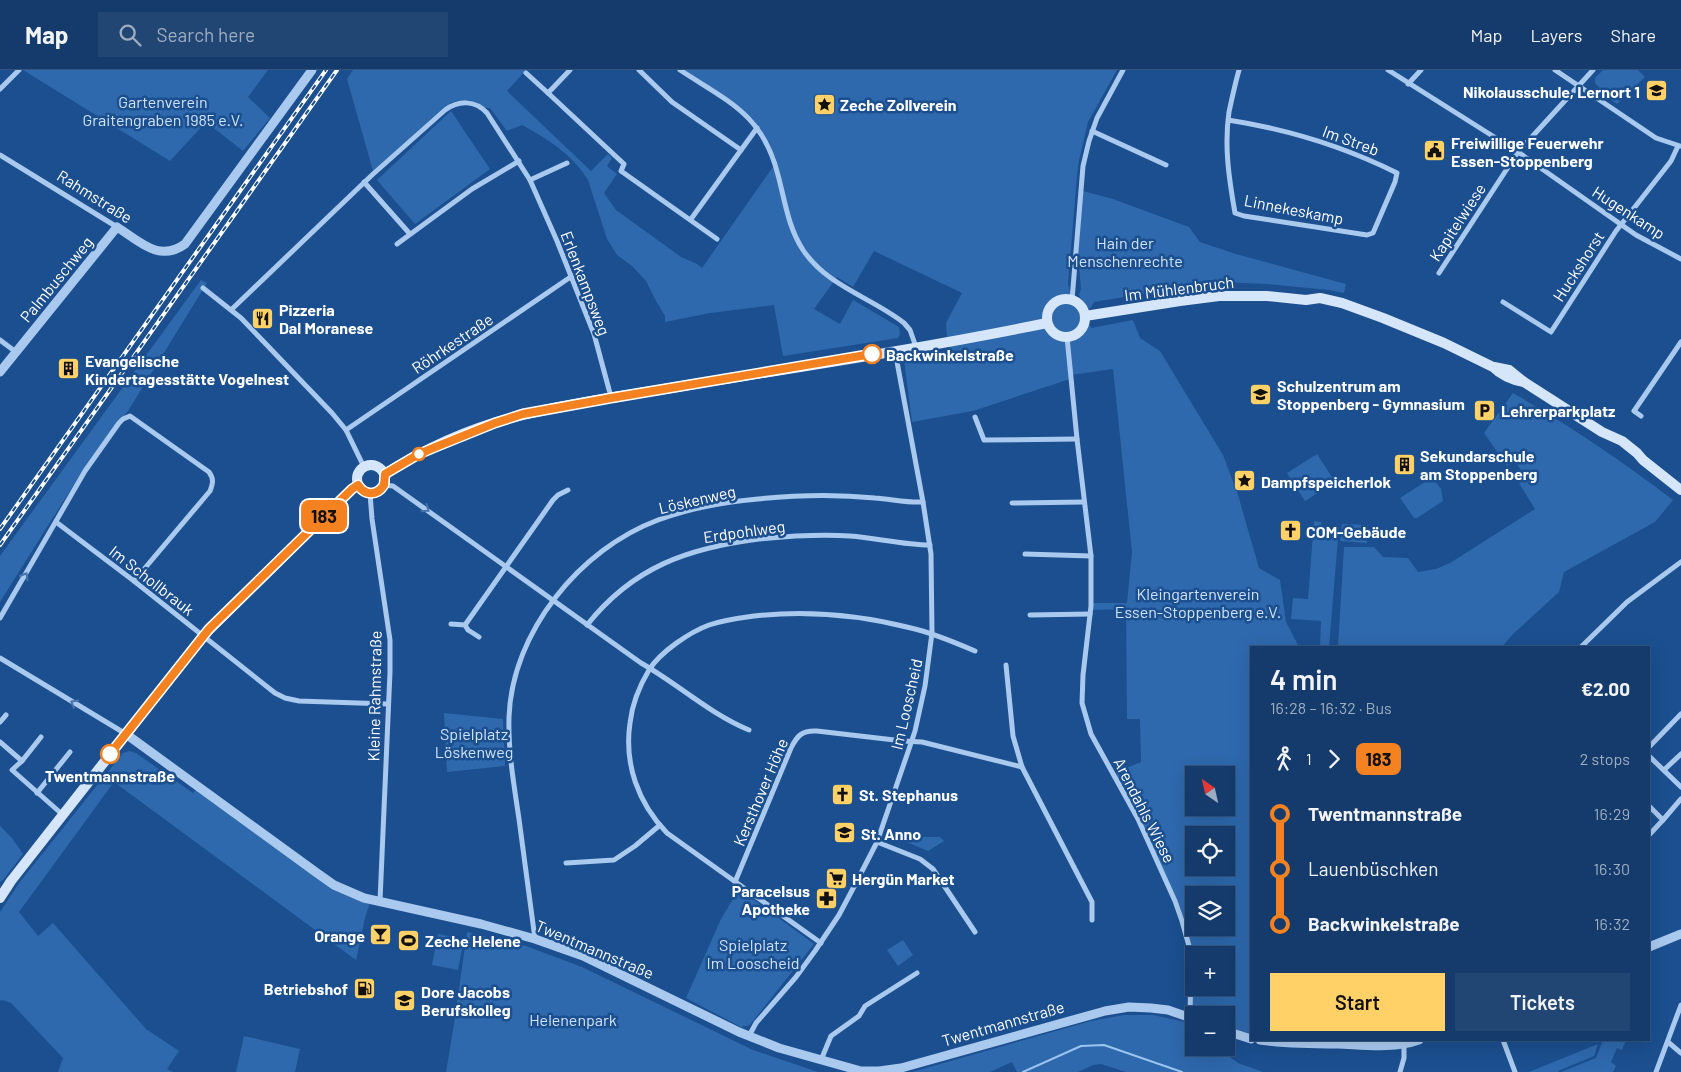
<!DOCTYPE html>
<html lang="en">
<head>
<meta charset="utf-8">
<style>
	body { margin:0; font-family:Barlow,sans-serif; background:#214673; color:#f1f3f6; height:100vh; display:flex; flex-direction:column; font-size:19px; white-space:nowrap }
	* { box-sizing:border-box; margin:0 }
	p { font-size:16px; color:#9dadc1 }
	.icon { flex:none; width:28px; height:28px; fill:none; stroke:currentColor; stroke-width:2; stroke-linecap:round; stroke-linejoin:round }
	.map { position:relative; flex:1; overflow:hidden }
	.panel { position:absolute; left:1250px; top:576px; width:400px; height:395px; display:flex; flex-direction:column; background:#143b6b; border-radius:0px; box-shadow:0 5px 20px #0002,0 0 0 1px #33557e }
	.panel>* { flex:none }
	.badge { padding:0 10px; border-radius:8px; font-size:18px; line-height:32px }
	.needle { width:32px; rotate:326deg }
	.controls { position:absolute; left:1185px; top:696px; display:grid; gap:10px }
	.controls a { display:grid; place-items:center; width:50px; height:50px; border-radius:0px; background:#143b6b; box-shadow:0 5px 20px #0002,0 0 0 1px #33557e; font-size:25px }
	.map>.badge { position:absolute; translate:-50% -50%; box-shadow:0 0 0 2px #fff }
	.legs { display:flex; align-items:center; gap:8px; height:55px; padding:0 20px; font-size:16px }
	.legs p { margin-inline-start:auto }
	.headline { display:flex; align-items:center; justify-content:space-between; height:85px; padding:0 20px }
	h1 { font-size:28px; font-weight:600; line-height:38px }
	.action { display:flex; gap:10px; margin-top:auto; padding:10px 20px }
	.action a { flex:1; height:58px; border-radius:0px; background:#ffd166; color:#111; font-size:20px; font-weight:600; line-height:58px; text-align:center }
	.action a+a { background:#214673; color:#f1f3f6 }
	ul { padding:0 20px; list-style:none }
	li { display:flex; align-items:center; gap:18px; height:55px; font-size:19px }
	li i { display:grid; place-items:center; width:8px; height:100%; margin:0 6px; background:currentColor }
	li i::after { content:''; width:12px; height:12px; margin:-6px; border:4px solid; border-radius:50%; background:#143b6b }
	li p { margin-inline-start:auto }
	li:first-child i { background:linear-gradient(#0000 50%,currentColor 0) }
	li:last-child i { background:linear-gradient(currentColor 50%,#0000 0) }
	header { display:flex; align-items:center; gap:30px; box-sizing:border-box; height:70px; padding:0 25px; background:#143b6b; border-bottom:1px solid #33557e }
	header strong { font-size:24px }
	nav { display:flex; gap:28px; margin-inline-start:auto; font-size:18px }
	.search { width:350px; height:45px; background:#214673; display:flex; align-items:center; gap:12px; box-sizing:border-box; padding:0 18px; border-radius:0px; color:#9dadc1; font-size:19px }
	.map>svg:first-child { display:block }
</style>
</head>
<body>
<header>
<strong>Map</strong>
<div class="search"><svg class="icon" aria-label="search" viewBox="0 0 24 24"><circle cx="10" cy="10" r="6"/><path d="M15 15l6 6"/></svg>Search here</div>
<nav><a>Map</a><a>Layers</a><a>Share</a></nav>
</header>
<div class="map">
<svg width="1681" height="1002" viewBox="0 0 1681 1002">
	<rect width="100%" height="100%" fill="#1b4f8f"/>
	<!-- green -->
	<g fill="#2e69ad" fill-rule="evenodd">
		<path d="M23,0H268L248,27L270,48L243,81L206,52L170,91Z"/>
		<path d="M353,0H526L507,21L591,101L608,84L612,88L607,96L617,104L604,123L616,140L681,187L697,194L702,198L777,91L769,72L747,45L684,0H1117L1088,52L1078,95L1068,214L1072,229L1082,238L1091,258L1133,250L1140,268L1160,281L1223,385L1238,425L1259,498L1280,510L1286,552L1299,577L1251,578V965L1226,957V945L1191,946L1193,892L1176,828L1139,748L1114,703L1141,692L1140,649H1127L1126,539L1091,540V533H1127L1132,482L1113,299L1071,305L1070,309L973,341L912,352L904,290L948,283L946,253L962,223L874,181L853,217L837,207L814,239L840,254L853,230L899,257L900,264L898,268L783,286L774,235L710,243L665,252V246L655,229L646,211L632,196L617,185L607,169L588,110C573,85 548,69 522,55L507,61L490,38C484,38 483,37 479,34C467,27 453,30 443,38L373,101L347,9ZM1194,705H1226V738H1194ZM1194,765H1226V798H1194ZM1194,825H1226V858H1194ZM1194,885H1226V918H1194Z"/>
		<path d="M1603,0H1638L1645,7L1617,34L1611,30L1595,13V8Z"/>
		<path d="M451,41L490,99L415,154L377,110Z"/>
		<path d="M1083,121L1113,129L1189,157L1200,172L1236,184L1346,214L1344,223L1329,220L1267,214L1221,212L1179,218L1094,232L1090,239L1084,235L1079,225L1081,219L1078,183Z"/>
		<path d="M201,210L207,213L128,341L83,400L0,532V486Z"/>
		<path d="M1513,323C1567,354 1624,392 1673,430L1655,452L1564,502L1559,522L1513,564L1502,577H1338L1344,477H1374L1383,487L1408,488L1418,502L1436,499L1450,493L1535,439L1519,413L1526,408L1515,391L1507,396L1484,363Z"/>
		<path d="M1317,384L1335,412L1305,431L1287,403Z"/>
		<path d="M1431,408L1433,410L1434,409L1441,419L1443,431L1417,448H1414L1400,428Z"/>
		<path d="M1314,451L1321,452L1322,456L1339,457L1329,577H1320L1321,551L1291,549L1293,528L1308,529Z"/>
		<path d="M1342,454L1368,455L1367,473L1340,471Z"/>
		<path d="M444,643L503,649L505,696L447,702Z"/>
		<path d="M129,681L136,683L193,723L196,720L317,804L371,830L365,848L356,890L114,712L19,842L38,866L53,853L146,959L179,981L167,999L173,1002H58L63,988L11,933L2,930L0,931V842L19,813L123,683Z"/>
		<path d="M0,756L12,768L23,784L3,810L0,812Z"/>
		<path d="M908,763L923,767H940L944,771L928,781L904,771Z"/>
		<path d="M739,819L814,874L750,955L741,957L686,928L721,849Z"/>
		<path d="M467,862L526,876L582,897L753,980L818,1002H446L454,954Z"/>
		<path d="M438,864L464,869L458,900L432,895Z"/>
		<path d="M903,870L913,885L898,896L887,880Z"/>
		<path d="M1124,945H1153L1190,953L1194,956V978H1217L1238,993L1263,1002H1126L1101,994L1093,995L1078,1002H1017L1012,992L990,1002H912L1091,951Z"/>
		<path d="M244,966L300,979L295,1002H236Z"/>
		<path d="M1603,970H1626L1622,980L1617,978L1611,992L1616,996L1613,1002H1561L1596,988Z"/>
		<path d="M1598,974L1594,986L1560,1000L1558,1002H1529Z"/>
	</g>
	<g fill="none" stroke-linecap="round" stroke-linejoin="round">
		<!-- stream -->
		<path stroke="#9cc4f0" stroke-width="2" d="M1023,1002L1081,976L1104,975L1182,1002"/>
		<!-- minor -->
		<g stroke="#a9c9ee" stroke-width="5">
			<path d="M570,0L548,23L624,94L621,101L717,169"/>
			<path d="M639,0L672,32L741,80"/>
			<path d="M680,0C727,31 763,44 778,105C785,131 788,157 803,180C828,217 871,227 904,253L910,260L916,277"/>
			<path d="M1388,0L1518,82L1636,165L1681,189"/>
			<path d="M1555,0L1656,68L1680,76"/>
			<path d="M526,3L548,23"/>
			<path d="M1408,14L1421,0"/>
			<path d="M0,19L19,0"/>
			<path d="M1228,50C1286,59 1345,77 1397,103L1395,112L1373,163L1367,165L1244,146L1235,143C1229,109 1224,76 1229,42C1232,28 1235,14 1239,0"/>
			<path d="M1092,61L1166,95"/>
			<path d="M0,85L117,157"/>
			<path d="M530,110L567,93"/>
			<path d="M364,112L410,164"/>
			<path d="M691,149L757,58"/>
			<path d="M397,174L472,119L519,91"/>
			<path d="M1439,203L1518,82L1593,0"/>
			<path d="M203,218L241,248L332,343L346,360L364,397"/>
			<path d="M1072,230L1083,96L1089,71L1097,48L1123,0"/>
			<path d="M1503,232L1551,262L1616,161L1671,91L1678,76"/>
			<path d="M231,240L372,105L445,40C459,30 475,30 487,43L530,110L557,171L594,264L611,327"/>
			<path d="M1067,267L1077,369L1091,486V536L1083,605L1082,633L1091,664L1138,749L1175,831L1182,851L1189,876L1191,892L1190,947"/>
			<path d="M0,270L16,282"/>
			<path d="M1641,346L1634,341L1681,272"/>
			<path d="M975,347L984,370L1077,369"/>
			<path d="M346,360L572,206"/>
			<path d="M384,415L393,416L641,593C678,614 710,644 749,660"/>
			<path d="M370,423L372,449L390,570V602L380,831"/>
			<path d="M1012,433L1084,432"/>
			<path d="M56,452L134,511L275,623L285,628L299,631L388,634"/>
			<path d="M1025,484L1091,486"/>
			<path d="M1030,545L1090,544"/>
			<path d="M0,548L85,401L119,353L123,349L130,346L209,402C214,409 213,413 210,421L134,511"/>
			<path d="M451,554L465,555L468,560L479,567"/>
			<path d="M465,555L553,430L558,425L568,420"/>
			<path d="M587,555C633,497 688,478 759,469C789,466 820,464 850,466C877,468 903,475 930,475"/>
			<path d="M1580,578L1627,532L1681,492"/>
			<path d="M0,588L126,664"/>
			<path d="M1006,595L1013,666L1022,697L1092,832V850"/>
			<path d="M0,652L6,645"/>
			<path d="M0,672L22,691L12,700L63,745"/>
			<path d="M1649,677L1681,644"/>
			<path d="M1649,686L1681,717"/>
			<path d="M22,691L41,667"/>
			<path d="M1664,700L1681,684"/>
			<path d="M37,723L70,682"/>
			<path d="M1649,736L1663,750L1649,765"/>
			<path d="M1663,750L1681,729"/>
			<path d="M877,772L920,789L933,799L975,862"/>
			<path d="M566,793L614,790L635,776L660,755"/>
			<path d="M735,812L791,678C797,666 802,660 817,661L903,671L922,672L1022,697"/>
			<path d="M535,869C530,829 524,789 519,749C514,715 508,682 509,647C512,562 580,479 658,450C690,438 724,432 758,429C796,425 836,424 875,428C891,429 907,433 923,432"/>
			<path d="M821,873L667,763C638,733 624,694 630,653C632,635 640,615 649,600C660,582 690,562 709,555C724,550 739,548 754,546C807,540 860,545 911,558C933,563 954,572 975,581"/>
			<path d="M749,966L756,953L796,907L815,881L839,845L857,811L877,772L909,679L915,661L925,616L932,563L931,484L923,432L895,281"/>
			<path d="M1503,970L1515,1002"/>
			<path d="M1668,972L1681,983"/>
			<path d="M821,990L831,966L859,946L865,936L917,903"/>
			<path d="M1400,1002L1404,988V974"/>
			<path d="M1656,1002L1681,935"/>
		</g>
		<!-- tertiary -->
		<g stroke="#a9c9ee" stroke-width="9">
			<path d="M0,302L117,157C139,171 159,193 185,174L312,0"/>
			<path d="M126,664L317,803L334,815L364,828L481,854L535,869L583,886L739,962L779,978L861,1001H879L901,998L1105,941L1129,937L1151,938L1168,940L1194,949"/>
			<path d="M1649,877L1681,864"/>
			<path d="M1226,961L1251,969"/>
			<path d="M1260,970C1286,974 1312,974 1338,974C1365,975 1393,979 1419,970"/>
		</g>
		<!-- secondary -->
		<g stroke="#d6e6fa" stroke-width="10">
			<circle cx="1066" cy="248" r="19"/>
			<path d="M1085,246L1180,231L1219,226H1267L1306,230L1320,228L1342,233L1383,248L1444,273L1493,297C1502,306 1511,310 1524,312"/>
			<path d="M1494,297L1509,300L1524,312L1602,362L1622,371L1637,383L1643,390L1681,420"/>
			<circle cx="371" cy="409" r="14"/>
			<path d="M385,404C426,378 475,356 523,345C579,331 637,324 694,314C812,295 930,277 1047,253"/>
			<path d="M0,828L11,811L203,566L352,419L358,415"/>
		</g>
		<defs>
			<g id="rail">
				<path d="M0,459L326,0"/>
				<path d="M0,475L337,0"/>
			</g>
		</defs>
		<!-- rail casing -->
		<use href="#rail" stroke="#fff" stroke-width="4"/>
		<!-- rail -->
		<use href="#rail" stroke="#1b4f8f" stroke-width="2" stroke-dasharray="5.5" stroke-linecap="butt"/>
	</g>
	<!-- one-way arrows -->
	<defs><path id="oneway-chevron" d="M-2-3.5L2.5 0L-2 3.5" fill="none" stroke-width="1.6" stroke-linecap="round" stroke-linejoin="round" transform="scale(1.25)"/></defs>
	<g stroke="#4674ac">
		<use href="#oneway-chevron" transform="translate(426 439) rotate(35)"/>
		<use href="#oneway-chevron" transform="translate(25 506) rotate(-60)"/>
		<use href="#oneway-chevron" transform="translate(74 633) rotate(-149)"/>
	</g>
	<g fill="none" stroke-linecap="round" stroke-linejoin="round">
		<defs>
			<path id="line-1" d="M110,684L209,559L352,419L358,415C365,426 377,426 384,415L385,404L419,384L438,376L495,353L523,344L611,328L872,284"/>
		</defs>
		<!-- line-1 casing -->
		<use href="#line-1" stroke="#fff" stroke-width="11"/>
		<!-- line-1 -->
		<use href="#line-1" stroke="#f58220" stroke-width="8"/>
	</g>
	<!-- icons -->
	<defs>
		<symbol id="school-square" viewBox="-11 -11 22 22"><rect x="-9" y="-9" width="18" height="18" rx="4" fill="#ffd166" stroke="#1b4f8f"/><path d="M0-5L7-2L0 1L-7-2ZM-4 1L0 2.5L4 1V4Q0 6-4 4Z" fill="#111"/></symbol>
		<symbol id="sight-square" viewBox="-11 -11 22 22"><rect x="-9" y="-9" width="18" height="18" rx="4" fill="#ffd166" stroke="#1b4f8f"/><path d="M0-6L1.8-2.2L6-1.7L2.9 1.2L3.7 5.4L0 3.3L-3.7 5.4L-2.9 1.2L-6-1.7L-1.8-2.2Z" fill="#111"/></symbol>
		<symbol id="civic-square" viewBox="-11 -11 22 22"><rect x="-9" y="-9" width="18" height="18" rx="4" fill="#ffd166" stroke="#1b4f8f"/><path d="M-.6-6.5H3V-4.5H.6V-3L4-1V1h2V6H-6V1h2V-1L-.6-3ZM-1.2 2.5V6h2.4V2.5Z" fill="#111"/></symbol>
		<symbol id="restaurant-square" viewBox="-11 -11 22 22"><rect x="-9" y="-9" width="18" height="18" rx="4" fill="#ffd166" stroke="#1b4f8f"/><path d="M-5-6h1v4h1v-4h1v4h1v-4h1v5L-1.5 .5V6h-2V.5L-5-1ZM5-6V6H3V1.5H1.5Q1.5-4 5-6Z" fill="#111"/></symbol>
		<symbol id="building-square" viewBox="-11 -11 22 22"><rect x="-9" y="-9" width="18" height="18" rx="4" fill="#ffd166" stroke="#1b4f8f"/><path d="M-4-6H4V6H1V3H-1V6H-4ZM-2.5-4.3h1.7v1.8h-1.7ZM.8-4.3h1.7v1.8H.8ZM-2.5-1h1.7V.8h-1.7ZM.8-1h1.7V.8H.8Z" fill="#111"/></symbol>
		<symbol id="parking-square" viewBox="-11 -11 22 22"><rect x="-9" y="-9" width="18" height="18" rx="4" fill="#ffd166" stroke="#1b4f8f"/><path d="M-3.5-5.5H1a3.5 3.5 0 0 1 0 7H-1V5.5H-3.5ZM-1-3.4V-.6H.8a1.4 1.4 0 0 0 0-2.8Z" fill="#111"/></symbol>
		<symbol id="church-square" viewBox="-11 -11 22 22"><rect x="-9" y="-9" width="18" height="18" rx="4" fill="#ffd166" stroke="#1b4f8f"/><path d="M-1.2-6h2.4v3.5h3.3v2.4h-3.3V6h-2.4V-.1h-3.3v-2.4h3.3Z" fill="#111"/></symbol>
		<symbol id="supermarket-square" viewBox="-11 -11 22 22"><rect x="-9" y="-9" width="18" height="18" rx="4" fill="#ffd166" stroke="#1b4f8f"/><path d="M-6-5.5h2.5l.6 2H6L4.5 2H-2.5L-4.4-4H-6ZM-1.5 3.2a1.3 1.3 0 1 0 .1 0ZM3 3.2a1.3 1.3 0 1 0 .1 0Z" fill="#111"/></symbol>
		<symbol id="pharmacy-square" viewBox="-11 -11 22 22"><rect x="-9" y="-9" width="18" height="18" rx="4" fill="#ffd166" stroke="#1b4f8f"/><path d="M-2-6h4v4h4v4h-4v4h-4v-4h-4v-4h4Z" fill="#111"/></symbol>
		<symbol id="bar-square" viewBox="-11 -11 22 22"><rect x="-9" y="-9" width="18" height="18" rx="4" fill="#ffd166" stroke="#1b4f8f"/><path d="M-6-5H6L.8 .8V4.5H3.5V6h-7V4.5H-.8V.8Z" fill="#111"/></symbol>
		<symbol id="stadium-square" viewBox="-11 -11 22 22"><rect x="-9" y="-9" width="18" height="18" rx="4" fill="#ffd166" stroke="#1b4f8f"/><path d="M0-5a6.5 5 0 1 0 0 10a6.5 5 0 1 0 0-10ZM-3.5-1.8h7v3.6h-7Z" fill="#111"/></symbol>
		<symbol id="fuel-square" viewBox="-11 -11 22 22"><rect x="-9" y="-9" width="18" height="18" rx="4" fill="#ffd166" stroke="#1b4f8f"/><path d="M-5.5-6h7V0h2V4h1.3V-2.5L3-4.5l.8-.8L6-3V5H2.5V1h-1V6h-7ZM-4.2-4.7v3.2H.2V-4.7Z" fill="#111"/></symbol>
		<symbol id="university-square" viewBox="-11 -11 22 22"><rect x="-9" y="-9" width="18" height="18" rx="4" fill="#ffd166" stroke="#1b4f8f"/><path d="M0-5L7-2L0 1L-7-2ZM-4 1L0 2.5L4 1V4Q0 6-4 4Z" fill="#111"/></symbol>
	</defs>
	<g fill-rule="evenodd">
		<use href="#school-square" x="1644" y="8" width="25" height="25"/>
		<use href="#sight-square" x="812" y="22" width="25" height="25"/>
		<use href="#civic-square" x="1422" y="68" width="25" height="25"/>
		<use href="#restaurant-square" x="250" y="236" width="25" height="25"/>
		<use href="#building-square" x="56" y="286" width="25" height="25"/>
		<use href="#school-square" x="1248" y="312" width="25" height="25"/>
		<use href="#parking-square" x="1472" y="328" width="25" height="25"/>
		<use href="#building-square" x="1392" y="382" width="25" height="25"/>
		<use href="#sight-square" x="1232" y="398" width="25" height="25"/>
		<use href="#church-square" x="1278" y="448" width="25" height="25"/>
		<use href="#church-square" x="830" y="712" width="25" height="25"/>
		<use href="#school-square" x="832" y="750" width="25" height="25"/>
		<use href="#supermarket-square" x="824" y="796" width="25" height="25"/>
		<use href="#pharmacy-square" x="814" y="816" width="25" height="25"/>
		<use href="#bar-square" x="368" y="852" width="25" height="25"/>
		<use href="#stadium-square" x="396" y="858" width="25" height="25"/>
		<use href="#fuel-square" x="352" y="906" width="25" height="25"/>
		<use href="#university-square" x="392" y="918" width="25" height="25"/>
	</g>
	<!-- markers -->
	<g fill="#fff" stroke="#f58220" stroke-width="2.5">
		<circle cx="872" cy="284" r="9"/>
		<circle cx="419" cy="384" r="6"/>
		<circle cx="110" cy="684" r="9"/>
	</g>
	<g text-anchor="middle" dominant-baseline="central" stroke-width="5" stroke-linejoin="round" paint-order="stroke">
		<!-- poi labels -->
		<g font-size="16" font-weight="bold" fill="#fff" stroke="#1b4f8f" text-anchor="start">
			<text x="1640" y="21" text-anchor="end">Nikolausschule, Lernort 1</text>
			<text x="840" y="34">Zeche Zollverein</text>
			<text x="1451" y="72">Freiwillige Feuerwehr<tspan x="1451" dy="18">Essen-Stoppenberg</tspan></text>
			<text x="279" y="239">Pizzeria<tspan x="279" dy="18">Dal Moranese</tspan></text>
			<text x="85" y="290">Evangelische<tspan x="85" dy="18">Kindertagesstätte Vogelnest</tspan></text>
			<text x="1277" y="315">Schulzentrum am<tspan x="1277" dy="18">Stoppenberg - Gymnasium</tspan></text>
			<text x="1501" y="340">Lehrerparkplatz</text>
			<text x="1420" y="385">Sekundarschule<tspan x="1420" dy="18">am Stoppenberg</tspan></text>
			<text x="1261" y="411">Dampfspeicherlok</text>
			<text x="1306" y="461">COM-Gebäude</text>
			<text x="859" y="724">St. Stephanus</text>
			<text x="861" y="763">St. Anno</text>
			<text x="852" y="808">Hergün Market</text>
			<text x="810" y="820" text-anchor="end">Paracelsus<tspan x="810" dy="18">Apotheke</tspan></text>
			<text x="365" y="865" text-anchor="end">Orange</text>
			<text x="425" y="870">Zeche Helene</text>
			<text x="348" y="918" text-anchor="end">Betriebshof</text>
			<text x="421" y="921">Dore Jacobs<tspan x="421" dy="18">Berufskolleg</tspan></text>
		</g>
		<!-- park labels -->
		<g font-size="16" fill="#cfe3fa" stroke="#1b4f8f">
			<text x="163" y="31">Gartenverein<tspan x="163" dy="18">Graitengraben 1985 e.V.</tspan></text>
			<text x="1125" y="172">Hain der<tspan x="1125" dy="18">Menschenrechte</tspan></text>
			<text x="1198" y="523">Kleingartenverein<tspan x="1198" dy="18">Essen-Stoppenberg e.V.</tspan></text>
			<text x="474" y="663">Spielplatz<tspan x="474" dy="18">Löskenweg</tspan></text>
			<text x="753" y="874">Spielplatz<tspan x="753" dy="18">Im Looscheid</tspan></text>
			<text x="573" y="949">Helenenpark</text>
		</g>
		<!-- street labels -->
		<g font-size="16" fill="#fff" stroke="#1b4f8f">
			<text transform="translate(1351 70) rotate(20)">Im Streb</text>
			<text transform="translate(95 126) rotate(32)">Rahmstraße</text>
			<text transform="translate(1294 139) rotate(11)">Linnekeskamp</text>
			<text transform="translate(1629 142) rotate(33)">Hugenkamp</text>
			<text transform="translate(1457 152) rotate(-57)">Kapitelwiese</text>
			<text transform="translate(1578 196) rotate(-57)">Huckshorst</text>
			<text transform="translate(56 209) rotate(-51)">Palmbuschweg</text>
			<text transform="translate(586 213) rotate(69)">Erlenkampsweg</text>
			<text transform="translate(1179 218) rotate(-7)">Im Mühlenbruch</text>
			<text transform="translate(452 273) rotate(-34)">Röhrkestraße</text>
			<text transform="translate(697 429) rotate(-13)">Löskenweg</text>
			<text transform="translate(744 461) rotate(-8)">Erdpohlweg</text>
			<text transform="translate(152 510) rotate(38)">Im Schollbrauk</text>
			<text transform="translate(374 626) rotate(-89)">Kleine Rahmstraße</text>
			<text transform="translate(906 634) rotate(-77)">Im Looscheid</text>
			<text transform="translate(760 722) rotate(-67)">Kersthover Höhe</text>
			<text transform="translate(1145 740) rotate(63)">Arendahls Wiese</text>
			<text transform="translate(595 879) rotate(23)">Twentmannstraße</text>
			<text transform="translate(1003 953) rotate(-16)">Twentmannstraße</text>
		</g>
		<!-- stop labels -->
		<g font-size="16" font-weight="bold" fill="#fff" stroke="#1b4f8f" text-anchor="start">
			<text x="886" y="284">Backwinkelstraße</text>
			<text x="110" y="705" text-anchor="middle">Twentmannstraße</text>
		</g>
	</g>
</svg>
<div class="controls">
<a><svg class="needle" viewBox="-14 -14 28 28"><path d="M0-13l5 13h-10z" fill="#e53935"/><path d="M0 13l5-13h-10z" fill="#9dadc1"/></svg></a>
<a><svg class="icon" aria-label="locate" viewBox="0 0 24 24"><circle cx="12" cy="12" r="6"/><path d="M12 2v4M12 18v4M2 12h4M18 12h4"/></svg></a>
<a><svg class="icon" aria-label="layers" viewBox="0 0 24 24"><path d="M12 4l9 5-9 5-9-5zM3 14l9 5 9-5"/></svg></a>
<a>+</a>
<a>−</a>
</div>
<b class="badge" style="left:324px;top:446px;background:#f58220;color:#111">183</b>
<section class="panel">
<div class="headline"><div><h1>4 min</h1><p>16:28 – 16:32 · Bus</p></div><b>€2.00</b></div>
<div class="legs"><svg class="icon" aria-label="walk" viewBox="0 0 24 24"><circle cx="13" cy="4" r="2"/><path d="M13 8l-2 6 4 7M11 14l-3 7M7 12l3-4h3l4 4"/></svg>1<svg class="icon" aria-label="forward" viewBox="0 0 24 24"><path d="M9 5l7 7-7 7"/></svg><b class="badge" style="background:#f58220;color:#111">183</b><p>2 stops</p></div>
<ul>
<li><i style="color:#f58220"></i><b>Twentmannstraße</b><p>16:29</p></li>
<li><i style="color:#f58220"></i><span>Lauenbüschken</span><p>16:30</p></li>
<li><i style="color:#f58220"></i><b>Backwinkelstraße</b><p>16:32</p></li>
</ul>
<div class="action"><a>Start</a><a>Tickets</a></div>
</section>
</div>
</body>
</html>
